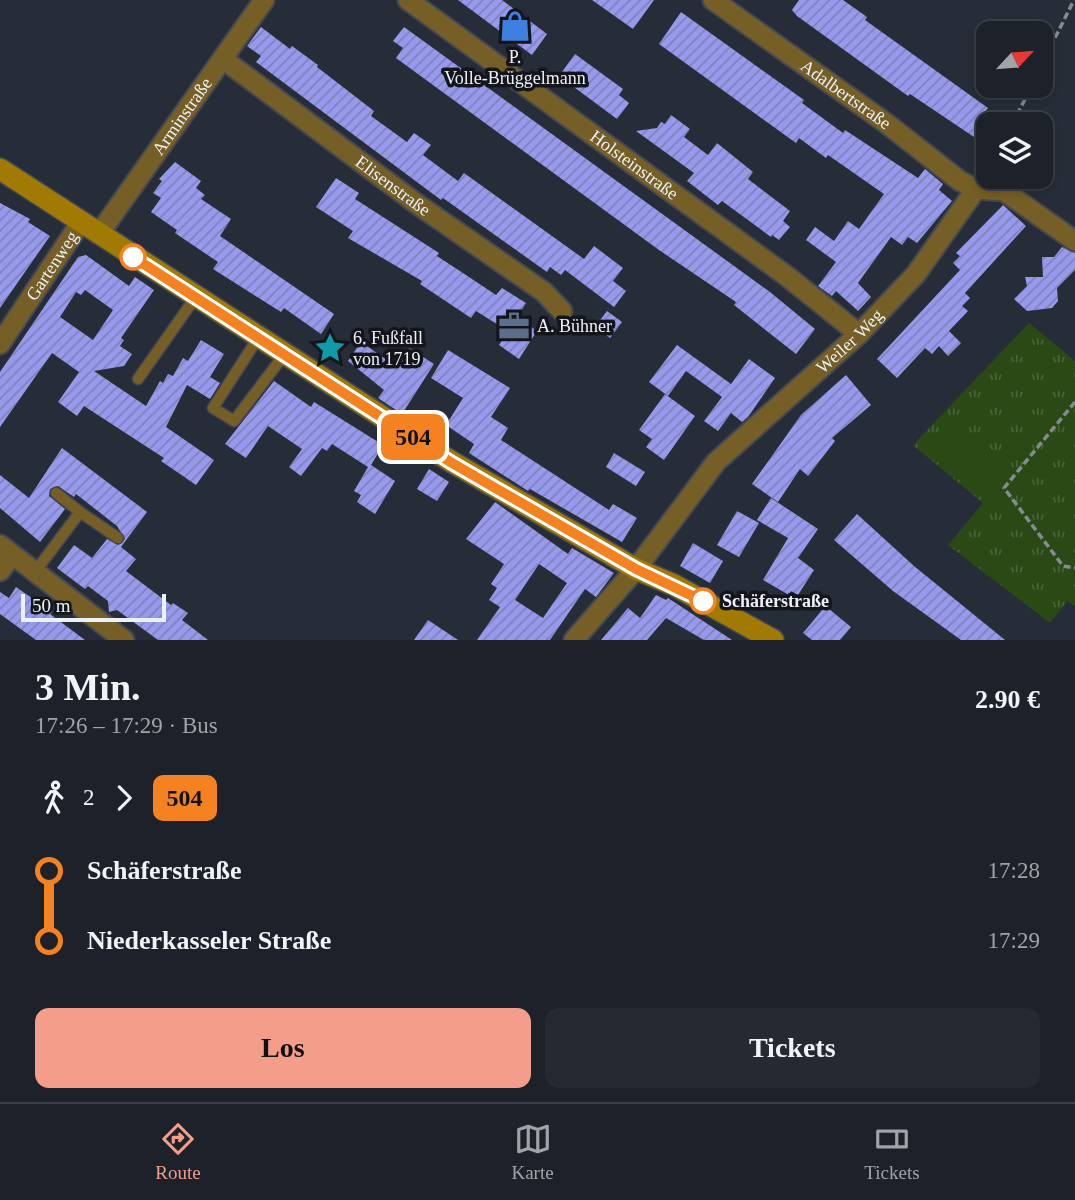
<!DOCTYPE html>
<html lang="de">
<head>
<meta charset="utf-8">
<style>
	body { margin:0; font-family:Georgia,serif; background:#252a32; color:#f1f3f6; height:100vh; display:flex; flex-direction:column; font-size:26px; white-space:nowrap }
	* { box-sizing:border-box; margin:0 }
	p { font-size:23px; color:#a0a4a8 }
	.icon { flex:none; width:38px; height:38px; fill:none; stroke:currentColor; stroke-width:2; stroke-linecap:round; stroke-linejoin:round }
	.map { position:relative; height:640px; overflow:hidden }
	.sheet { display:flex; flex-direction:column; background:#1d222a; flex:1 }
	.sheet>* { flex:none }
	.badge { padding:0 14px; border-radius:10px; font-size:24px; line-height:46px }
	.needle { width:46px; rotate:64deg }
	.buttons { position:absolute; left:976px; top:21px; display:grid; gap:14px }
	.buttons a { display:grid; place-items:center; width:77px; height:77px; border-radius:14px; background:#1d222a; box-shadow:0 4px 10px #0003,0 0 0 2px #3b3f47; font-size:35px }
	.scale { position:absolute; left:21px; bottom:18px; width:145px; box-sizing:border-box; padding-left:7px; border:4px solid #ecf0f7; border-top:0; font-size:19px; line-height:24px; white-space:nowrap; color:#ecf0f7; -webkit-text-stroke:5px #13151a; paint-order:stroke }
	.map>.badge { position:absolute; translate:-50% -50%; box-shadow:0 0 0 4px #fff }
	.legs { display:flex; align-items:center; gap:10px; height:77px; padding:0 35px; font-size:23px }
	.legs p { margin-inline-start:auto }
	.summary { display:flex; align-items:center; justify-content:space-between; height:119px; padding:0 35px }
	h1 { font-size:38px; font-weight:800; line-height:52px }
	.button { display:flex; gap:14px; margin-top:auto; padding:14px 35px }
	.button a { flex:1; height:80px; border-radius:14px; background:#f49d8b; color:#111; font-size:28px; font-weight:800; line-height:80px; text-align:center }
	.button a+a { background:#252a32; color:#f1f3f6 }
	ul { padding:0 35px; list-style:none }
	li { display:flex; align-items:center; gap:24px; height:70px; font-size:26px }
	li i { display:grid; place-items:center; width:10px; height:100%; margin:0 9px; background:currentColor }
	li i::after { content:''; width:18px; height:18px; margin:-9px; border:5px solid; border-radius:50%; background:#1d222a }
	li p { margin-inline-start:auto }
	li:first-child i { background:linear-gradient(#0000 50%,currentColor 0) }
	li:last-child i { background:linear-gradient(currentColor 50%,#0000 0) }
	.tabs { display:flex; justify-content:space-around; align-items:center; height:98px; border-top:2px solid #3b3f47; background:#1d222a; font-size:19px; color:#a0a4a8 }
	.tabs a { display:grid; justify-items:center; gap:4px }
	.tabs .selected { color:#f49d8b }
	.map>svg:first-child { display:block }
</style>
</head>
<body>
<div class="map">
<svg width="1075" height="640" viewBox="0 0 1075 640">
	<defs>
		<pattern id="grass-tufts" width="24" height="20" patternUnits="userSpaceOnUse" patternTransform="scale(1.75)"><rect width="24" height="20" fill="#2a4915"/><path d="M3 7l-1-3M5 7V3M7 7l1-3M15 17l-1-3M17 17v-4M19 17l1-3" fill="none" stroke="#496438"/></pattern>
		<pattern id="building-hatch" width="6" height="6" patternUnits="userSpaceOnUse" patternTransform="scale(1.75)"><rect width="6" height="6" fill="#9799ec"/><path d="M-1 1l2-2M0 6l6-6M5 7l2-2" fill="none" stroke="#7f81bb"/></pattern>
	</defs>
	<rect width="100%" height="100%" fill="#272d38"/>
	<!-- grass -->
	<path fill="url(#grass-tufts)" d="M1029,323L1075,361V606L1067,601L1050,623L948,545L983,503L913,445Z"/>
	<!-- pitch -->
	<path fill="#2a4915" d="M953,435L987,465L1007,476L986,500L935,457Z"/>
	<!-- building -->
	<g fill="url(#building-hatch)" fill-rule="evenodd">
		<path d="M458,0H502L547,34L532,55Z"/>
		<path d="M592,0H654L633,29Z"/>
		<path d="M799,0H843L867,17L865,20L988,108L980,119L987,124L977,139L910,94L908,96L797,16L792,10Z"/>
		<path d="M681,12L804,100L802,103L843,133L845,130L918,178L925,169L943,184L939,190L952,201L917,243L908,237L902,245L891,237L858,283L871,297L858,311L836,291L832,296L818,286L836,262L806,240L815,227L834,241L848,221L859,229L884,194L828,155L826,158L799,138L796,143L659,44Z"/>
		<path d="M261,27L290,49L292,46L318,65L317,67L374,111L371,116L407,142L414,133L431,145L423,155L458,181L464,173L584,259L594,246L623,268L613,281L626,291L614,307L565,270L561,275L550,267L547,272L443,198L441,200L256,62L261,56L247,46Z"/>
		<path d="M404,27L770,292L815,329L796,354L734,305L736,302L659,250L396,58L403,48L393,41Z"/>
		<path d="M575,54L623,89L619,95L629,103L617,119L559,76Z"/>
		<path d="M671,115L690,129L684,137L708,155L717,143L753,172L748,179L790,211L783,221L790,227L779,240L772,235L771,237L722,201L718,205L687,181L694,173L636,131L657,128L661,122L665,124Z"/>
		<path d="M175,162L201,181L196,188L205,195L201,199L231,219L220,236L334,314L321,334L284,308L281,312L213,269L218,262L175,233L177,230L151,212L161,198L153,193L162,181L159,179Z"/>
		<path d="M336,178L359,193L355,199L439,253L437,256L472,279L496,295L502,288L526,303L517,317L537,331L519,359L499,345L508,331L476,311L471,318L420,284L422,281L348,238L353,231L316,207Z"/>
		<path d="M0,203L30,219L28,222L50,236L0,308Z"/>
		<path d="M1003,205L1026,226L965,293L970,298L962,306L968,311L949,331L961,343L948,356L939,346L932,354L925,348L897,378L877,359L960,270L953,263L960,256L956,253Z"/>
		<path d="M1062,247L1075,253V270L1057,288L1058,301L1052,308L1027,311L1014,299L1027,286L1025,277H1043L1042,257H1054Z"/>
		<path d="M86,255L129,286L135,277L154,290L121,338L124,340L120,346L132,354L124,366L94,371L146,406L160,381L163,383L168,374L173,376L183,358L188,361L201,340L224,354L210,377L220,383L210,399L187,385L166,427L214,460L196,485L161,461L164,458L84,406L77,416L58,402L79,372L52,353L0,427V372L78,257ZM85,290L113,310L93,340L60,317L76,292L81,295Z"/>
		<path d="M607,311L622,322L610,338L595,327Z"/>
		<path d="M361,342L397,367L409,348L434,364L402,414L378,398L384,390L348,361Z"/>
		<path d="M677,345L731,384L749,359L775,378L748,417L742,422L731,413L718,431L704,421L722,397L686,371L668,396L649,382Z"/>
		<path d="M448,350L510,388L491,417L508,428L501,440L609,510L613,504L637,518L622,542L530,489L528,491L469,453L474,444L446,425L463,398L431,378Z"/>
		<path d="M846,375L871,405L832,438L835,441L808,476L800,469L778,502L752,484L801,415Z"/>
		<path d="M274,381L311,407L314,402L383,445L371,465L395,481L375,514L357,502L361,495L354,491L368,467L332,444L327,451L322,448L301,476L289,467L302,449L268,426L246,458L225,444Z"/>
		<path d="M665,394L695,416L664,460L646,447L652,439L639,430Z"/>
		<path d="M62,448L147,512L121,547L136,559L126,571L171,605L173,603L188,613L182,620L208,640H158L117,610L109,612L108,601L88,586L85,589L57,568L74,545L92,558L107,539L118,545L125,539L117,526L76,494L74,497L58,486L50,489L49,496L65,509L40,542L0,508V475L29,498Z"/>
		<path d="M614,453L645,472L636,486L606,467Z"/>
		<path d="M429,469L449,482L437,501L417,489Z"/>
		<path d="M771,498L818,529L798,558L814,570L798,595L791,591L789,595L763,580L788,538L757,520Z"/>
		<path d="M495,502L568,554L572,548L614,573L596,597L585,589L550,640H477L500,607L489,600L497,588L491,584L504,564L466,539ZM539,564L567,583L543,618L515,600Z"/>
		<path d="M737,511L759,523L739,557L717,545Z"/>
		<path d="M857,514L914,566L1005,640H961L893,591L834,540Z"/>
		<path d="M693,543L723,561L710,583L680,566Z"/>
		<path d="M16,587L52,612L50,614L85,640H36L0,614V592L9,598Z"/>
		<path d="M656,595L666,600L668,598L732,640H704L666,618L647,640H601L628,608L640,618Z"/>
		<path d="M823,609H829L851,627L840,640H812L803,633Z"/>
		<path d="M428,620L458,640H414Z"/>
	</g>
	<g fill="none" stroke-linecap="round" stroke-linejoin="round">
		<defs>
			<g id="lane">
				<path d="M258,338L213,408L234,421L284,355"/>
				<path d="M138,379L195,298"/>
				<path d="M80,512L118,538"/>
				<path d="M35,572L80,512L56,493"/>
			</g>
			<g id="street">
				<path id="s1" d="M408,0L788,277L859,334"/>
				<path id="s2" d="M713,0L886,123L960,181L976,189L1004,191L1075,241"/>
				<path id="s3" d="M223,59L417,204L544,292L562,311"/>
				<path id="s4" d="M99,234L264,0"/>
				<path id="s5" d="M0,344L81,222"/>
				<path d="M0,545L124,640"/>
				<path d="M0,571L12,555"/>
				<path id="s6" d="M574,640L636,569L716,462L859,334L916,274L976,189"/>
			</g>
			<path id="secondary" d="M0,169L452,462L636,569L674,585L773,640"/>
		</defs>
		<!-- lane casing -->
		<use href="#lane" stroke="#434853" stroke-width="13"/>
		<!-- street casing -->
		<use href="#street" stroke="#434853" stroke-width="23"/>
		<!-- secondary casing -->
		<use href="#secondary" stroke="#434853" stroke-width="24"/>
		<!-- path -->
		<g stroke="#858a93" stroke-width="3.5" stroke-dasharray="7 3.5" stroke-linecap="butt">
			<path d="M1041,66L1074,0"/>
			<path d="M1012,124L1032,86"/>
			<path d="M1075,402L1004,488L1063,566L1075,568"/>
		</g>
		<!-- lane -->
		<use href="#lane" stroke="#765f26" stroke-width="10"/>
		<!-- street -->
		<use href="#street" stroke="#765f26" stroke-width="19"/>
		<!-- secondary -->
		<use href="#secondary" stroke="#a07a03" stroke-width="21"/>
	</g>
	<g fill="none" stroke-linecap="round" stroke-linejoin="round">
		<defs>
			<path id="line-1" d="M133,257L452,463L636,569L703,601"/>
		</defs>
		<!-- line-1 casing -->
		<use href="#line-1" stroke="#fff" stroke-width="16"/>
		<!-- line-1 -->
		<use href="#line-1" stroke="#f58220" stroke-width="10"/>
	</g>
	<!-- icons -->
	<defs>
		<symbol id="shop-bare" viewBox="-9 -9 18 18"><path d="M-5-2.5h2.3a2.7 3.5 0 0 1 5.4 0H5L5.5 6h-11ZM-1.5-2.5h3a1.5 2.3 0 0 0-3 0Z" fill="#3f7fe0" stroke="#13151a" stroke-width="2.5" paint-order="stroke"/></symbol>
		<symbol id="office-bare" viewBox="-9 -9 18 18"><path d="M-6-3h4V-5.5h4V-3h4V5H-6ZM-1-4.5V-3h2v-1.5ZM-6 0V1H6V0Z" fill="#5c6f8a" stroke="#13151a" stroke-width="2.5" paint-order="stroke"/></symbol>
		<symbol id="sight-bare" viewBox="-9 -9 18 18"><path d="M0-6L1.8-2.2L6-1.7L2.9 1.2L3.7 5.4L0 3.3L-3.7 5.4L-2.9 1.2L-6-1.7L-1.8-2.2Z" fill="#0f9aa8" stroke="#13151a" stroke-width="2.5" paint-order="stroke"/></symbol>
	</defs>
	<g fill-rule="evenodd">
		<use href="#shop-bare" x="493" y="4" width="44" height="44"/>
		<use href="#office-bare" x="492" y="304" width="44" height="44"/>
		<use href="#sight-bare" x="308" y="326" width="44" height="44"/>
	</g>
	<!-- markers -->
	<g fill="#fff" stroke="#f58220" stroke-width="3.5">
		<circle cx="133" cy="257" r="12"/>
		<circle cx="703" cy="601" r="12"/>
	</g>
	<g text-anchor="middle" dominant-baseline="central" stroke-width="7" stroke-linejoin="round" paint-order="stroke">
		<!-- poi labels -->
		<g font-size="18" fill="#ecf0f7" stroke="#13151a" text-anchor="start">
			<text x="515" y="57" text-anchor="middle">P.<tspan x="515" dy="21">Volle-Brüggelmann</tspan></text>
			<text x="537" y="326">A. Bühner</text>
			<text x="353" y="338">6. Fußfall<tspan x="353" dy="21">von 1719</tspan></text>
		</g>
		<!-- street labels -->
		<g font-size="18" fill="#ecf0f7" stroke="#13151a">
			<text stroke="none"><textPath href="#s2" startOffset="163">Adalbertstraße</textPath></text>
			<text stroke="none"><textPath href="#s4" startOffset="144">Arminstraße</textPath></text>
			<text stroke="none"><textPath href="#s1" startOffset="280">Holsteinstraße</textPath></text>
			<text stroke="none"><textPath href="#s3" startOffset="212">Elisenstraße</textPath></text>
			<text stroke="none"><textPath href="#s5" startOffset="94">Gartenweg</textPath></text>
			<text stroke="none"><textPath href="#s6" startOffset="408">Weiler Weg</textPath></text>
		</g>
		<!-- stop labels -->
		<g font-size="18" font-weight="bold" fill="#ecf0f7" stroke="#13151a" text-anchor="start">
			<text x="722" y="601">Schäferstraße</text>
		</g>
	</g>
</svg>
<div class="buttons">
<a><svg class="needle" viewBox="-14 -14 28 28"><path d="M0-13l5 13h-10z" fill="#e53935"/><path d="M0 13l5-13h-10z" fill="#a0a4a8"/></svg></a>
<a><svg class="icon" aria-label="layers" viewBox="0 0 24 24"><path d="M12 4l9 5-9 5-9-5zM3 14l9 5 9-5"/></svg></a>
</div>
<div class="scale">50 m</div>
<b class="badge" style="left:413px;top:437px;background:#f58220;color:#111">504</b>
</div>
<section class="sheet">
<div class="summary"><div><h1>3 Min.</h1><p>17:26 – 17:29 · Bus</p></div><b>2.90 €</b></div>
<div class="legs"><svg class="icon" aria-label="walk" viewBox="0 0 24 24"><circle cx="13" cy="4" r="2"/><path d="M13 8l-2 6 4 7M11 14l-3 7M7 12l3-4h3l4 4"/></svg>2<svg class="icon" aria-label="forward" viewBox="0 0 24 24"><path d="M9 5l7 7-7 7"/></svg><b class="badge" style="background:#f58220;color:#111">504</b></div>
<ul>
<li><i style="color:#f58220"></i><b>Schäferstraße</b><p>17:28</p></li>
<li><i style="color:#f58220"></i><b>Niederkasseler Straße</b><p>17:29</p></li>
</ul>
<div class="button"><a>Los</a><a>Tickets</a></div>
</section>
<nav class="tabs">
<a class="selected"><svg class="icon" aria-label="directions" viewBox="0 0 24 24"><path d="M12 3l9 9-9 9-9-9zM9 14v-3h6M13 9l2 2-2 2"/></svg>Route</a>
<a><svg class="icon" aria-label="map" viewBox="0 0 24 24"><path d="M3 6l6-2 6 2 6-2v14l-6 2-6-2-6 2zM9 4v14M15 6v14"/></svg>Karte</a>
<a><svg class="icon" aria-label="tickets" viewBox="0 0 24 24"><path d="M3 7h18v10H3zM15 7v10"/></svg>Tickets</a>
</nav>
</body>
</html>
